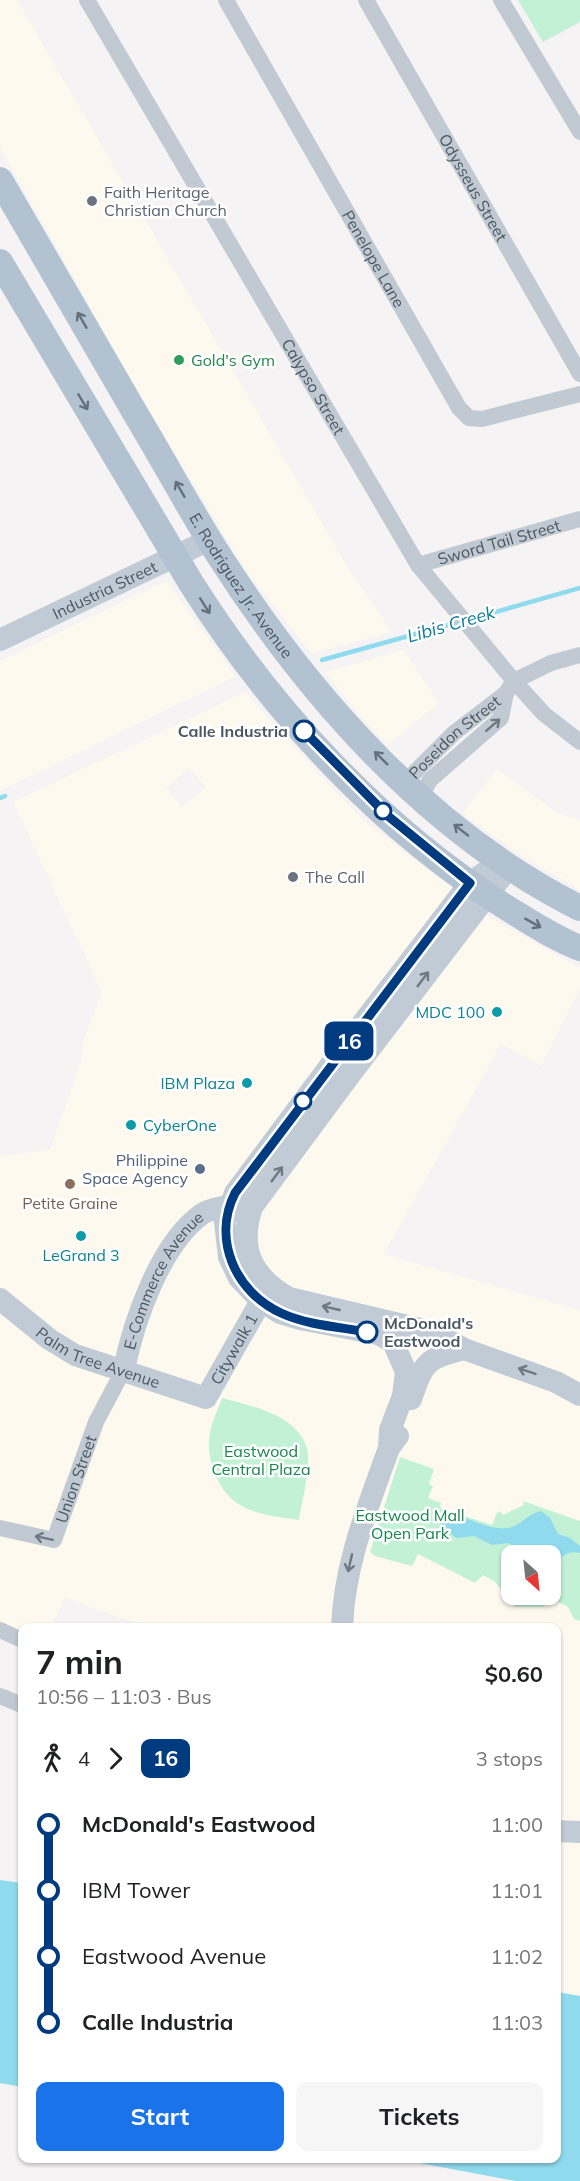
<!DOCTYPE html>
<html lang="en">
<head>
<meta charset="utf-8">
<style>
	body { margin:0; font-family:Mulish,sans-serif; background:#f6f6f6; color:#202124; height:100vh; display:flex; flex-direction:column; font-size:22px; white-space:nowrap }
	* { box-sizing:border-box; margin:0 }
	p { font-size:20px; color:#757577 }
	.icon { flex:none; width:33px; height:33px; fill:none; stroke:currentColor; stroke-width:2; stroke-linecap:round; stroke-linejoin:round }
	.map { position:relative; flex:1; overflow:hidden }
	.details { position:absolute; left:18px; top:1623px; width:543px; height:540px; display:flex; flex-direction:column; background:#fff; border-radius:12px; box-shadow:0 2px 4px #0004 }
	.details>* { flex:none }
	.badge { padding:0 12px; border-radius:9px; font-size:21px; line-height:39px }
	.needle { width:39px; rotate:153deg }
	.buttons { position:absolute; left:501px; top:1545px; display:grid; gap:12px }
	.buttons a { display:grid; place-items:center; width:60px; height:60px; border-radius:12px; background:#fff; box-shadow:0 2px 4px #0004; font-size:30px }
	.map>.badge { position:absolute; translate:-50% -50%; box-shadow:0 0 0 3px #fff }
	.legs { display:flex; align-items:center; gap:9px; height:66px; padding:0 18px; font-size:20px }
	.legs p { margin-inline-start:auto }
	.head { display:flex; align-items:center; justify-content:space-between; height:102px; padding:0 18px }
	h1 { font-size:33px; font-weight:700; line-height:45px }
	.cta { display:flex; gap:12px; margin-top:auto; padding:12px 18px }
	.cta a { flex:1; height:69px; border-radius:12px; background:#1a73e8; color:#fff; font-size:24px; font-weight:700; line-height:69px; text-align:center }
	.cta a+a { background:#f6f6f6; color:#202124 }
	ul { padding:0 18px; list-style:none }
	li { display:flex; align-items:center; gap:21px; height:66px; font-size:22px }
	li i { display:grid; place-items:center; width:9px; height:100%; margin:0 8px; background:currentColor }
	li i::after { content:''; width:15px; height:15px; margin:-8px; border:4px solid; border-radius:50%; background:#fff }
	li p { margin-inline-start:auto }
	li:first-child i { background:linear-gradient(#0000 50%,currentColor 0) }
	li:last-child i { background:linear-gradient(currentColor 50%,#0000 0) }
	.map>svg:first-child { display:block }
</style>
</head>
<body>
<div class="map">
<svg width="580" height="2181" viewBox="0 0 580 2181">
	<rect width="100%" height="100%" fill="#f5f3f3"/>
	<!-- commercial -->
	<g fill="#fdf9ef" fill-rule="evenodd">
		<path d="M0,0H17L350,571L392,632L311,653L251,577L234,551L144,402L0,147Z"/>
		<path d="M166,581L236,676L0,791V661Z"/>
		<path d="M404,650L439,703L388,745L358,714L325,672Z"/>
		<path d="M245,692L331,787L368,824L491,918L580,968V989L541,1066L501,1044L384,1254L580,1310V1996L557,1992L556,1628L146,1627L65,1598L51,1627L22,1628V1636L0,1626V1156L50,1150L81,1062L83,1042L102,992L13,802ZM189,768L206,787L182,807L166,788ZM512,1556H550V1594H512Z"/>
		<path d="M497,769L553,810L580,821V890L521,855L462,814Z"/>
	</g>
	<!-- green -->
	<g fill="#c3f1d5" fill-rule="evenodd">
		<path d="M518,0H580V22L543,42Z"/>
		<path d="M222,1398C252,1406 304,1416 308,1455C309,1476 302,1500 299,1520C280,1517 254,1515 237,1503C217,1489 205,1456 210,1433C212,1421 218,1410 222,1398Z"/>
		<path d="M400,1457L434,1469L429,1484L433,1486L428,1498L441,1503L440,1508L492,1525L497,1513L500,1511L503,1515L524,1505L523,1501L580,1521V1621L574,1619L568,1607L556,1601L542,1607H515L495,1582L483,1575L475,1583L418,1554L412,1566L375,1556L370,1552ZM512,1556H550V1594H512Z"/>
	</g>
	<!-- water -->
	<g fill="#90daee">
		<path d="M541,1511L550,1518L558,1534L570,1538L580,1546V1553C569,1550 561,1555 556,1565L551,1564L550,1556L521,1555L516,1547L508,1543L492,1545L474,1536L456,1538L440,1524L452,1513C468,1518 495,1533 512,1527C523,1523 529,1513 541,1511Z"/>
		<path d="M0,1880L22,1883V2087L0,2083Z"/>
		<path d="M557,1992L580,1996V2181H516L398,2159L556,2158Z"/>
	</g>
	<g fill="none" stroke-linecap="round" stroke-linejoin="round">
		<!-- stream -->
		<g stroke="#90daee" stroke-width="4.5">
			<path d="M467,620L580,588"/>
			<path d="M322,660L459,622"/>
			<path d="M0,798L5,796"/>
		</g>
		<!-- street -->
		<g stroke="#c1cad2" stroke-width="16">
			<path id="s1" d="M87,0L418,565L514,681L544,714L580,742"/>
			<path id="s2" d="M226,0L459,408L469,418L482,419L580,394"/>
			<path id="s3" d="M366,0L580,374"/>
			<path d="M501,0L580,132"/>
			<path id="s4" d="M418,565L580,519"/>
			<path id="s5" d="M401,779L411,776L454,733L506,693"/>
			<path d="M423,798L425,789L430,780L501,718L506,693L514,681L551,663L580,655"/>
			<path id="s6" d="M0,1528L54,1540L96,1422L124,1369"/>
			<path d="M0,1630L22,1640"/>
			<path d="M0,1696L22,1705"/>
		</g>
		<!-- secondary -->
		<g stroke="#c1cbd6" stroke-width="22">
			<path id="s7" d="M0,640L209,540"/>
			<path d="M509,867L349,1076L252,1207C238,1249 252,1277 289,1298L433,1332L464,1349L556,1382L580,1395"/>
			<path id="s8" d="M0,1299L49,1339L75,1355L206,1398L261,1301"/>
			<path id="s9" d="M124,1369C134,1321 160,1244 202,1214C209,1209 220,1208 228,1206L240,1211"/>
			<path d="M411,1399C424,1362 425,1359 464,1349"/>
			<path d="M389,1448L390,1430L403,1396L406,1372L393,1342L378,1334L300,1319L280,1313L261,1301L239,1278L229,1257L225,1222L235,1193L332,1063L470,883L501,861"/>
			<path d="M342,1628C344,1564 368,1507 389,1448L398,1436"/>
			<path d="M556,1831L580,1832"/>
		</g>
		<!-- primary -->
		<g stroke="#b3c2d1" stroke-width="26">
			<path id="s10" d="M0,180C46,259 92,339 138,418C165,463 190,510 218,554C308,695 428,832 580,908"/>
			<path d="M0,262L191,583C272,711 382,831 512,911C533,924 556,939 580,948"/>
		</g>
	</g>
	<!-- one-way arrows -->
	<defs><path id="oneway-shaft" d="M-6 0H5M1.5-3L5.5 0L1.5 3" fill="none" stroke-width="1.6" stroke-linecap="round" stroke-linejoin="round" transform="scale(1.5)"/></defs>
	<g stroke="#64717d">
		<use href="#oneway-shaft" transform="translate(82 320) rotate(-120)"/>
		<use href="#oneway-shaft" transform="translate(83 402) rotate(59)"/>
		<use href="#oneway-shaft" transform="translate(180 489) rotate(-120)"/>
		<use href="#oneway-shaft" transform="translate(205 606) rotate(58)"/>
		<use href="#oneway-shaft" transform="translate(381 758) rotate(-135)"/>
		<use href="#oneway-shaft" transform="translate(461 830) rotate(-142)"/>
		<use href="#oneway-shaft" transform="translate(533 923) rotate(29)"/>
	</g>
	<g stroke="#6e7983">
		<use href="#oneway-shaft" transform="translate(493 725) rotate(-41)"/>
		<use href="#oneway-shaft" transform="translate(44 1538) rotate(-168)"/>
	</g>
	<g stroke="#6e7984">
		<use href="#oneway-shaft" transform="translate(423 979) rotate(-53)"/>
		<use href="#oneway-shaft" transform="translate(277 1174) rotate(-54)"/>
		<use href="#oneway-shaft" transform="translate(331 1308) rotate(-167)"/>
		<use href="#oneway-shaft" transform="translate(527 1371) rotate(-161)"/>
		<use href="#oneway-shaft" transform="translate(350 1563) rotate(103)"/>
	</g>
	<g fill="none" stroke-linecap="round" stroke-linejoin="round">
		<defs>
			<path id="line-1" d="M304,731L388,816L470,883L235,1193C212,1239 235,1292 281,1313C307,1325 339,1327 367,1332"/>
		</defs>
		<!-- line-1 casing -->
		<use href="#line-1" stroke="#fff" stroke-width="14"/>
		<!-- line-1 -->
		<use href="#line-1" stroke="#003b80" stroke-width="9"/>
	</g>
	<!-- markers -->
	<g fill="#6b7280" stroke="#fff" stroke-width="2">
		<circle cx="92" cy="201" r="6"/>
		<circle cx="293" cy="877" r="6"/>
	</g>
	<circle fill="#2e9e5b" stroke="#fff" stroke-width="2" cx="179" cy="360" r="6"/>
	<g fill="#fff" stroke="#003b80" stroke-width="3">
		<circle cx="304" cy="731" r="10"/>
		<circle cx="383" cy="811" r="8"/>
		<circle cx="303" cy="1101" r="8"/>
		<circle cx="367" cy="1332" r="10"/>
	</g>
	<g fill="#0f9aa8" stroke="#fff" stroke-width="2">
		<circle cx="497" cy="1012" r="6"/>
		<circle cx="247" cy="1083" r="6"/>
		<circle cx="131" cy="1125" r="6"/>
		<circle cx="81" cy="1236" r="6"/>
	</g>
	<circle fill="#5c6f8a" stroke="#fff" stroke-width="2" cx="200" cy="1169" r="6"/>
	<circle fill="#8d6e63" stroke="#fff" stroke-width="2" cx="70" cy="1184" r="6"/>
	<g text-anchor="middle" dominant-baseline="central" stroke-width="5" stroke-linejoin="round" paint-order="stroke">
		<!-- street labels -->
		<g font-size="16" fill="#4a5661" stroke="#fff">
			<text stroke="none"><textPath href="#s3" startOffset="216">Odysseus Street</textPath></text>
			<text stroke="none"><textPath href="#s2" startOffset="298">Penelope Lane</textPath></text>
			<text stroke="none"><textPath href="#s1" startOffset="448">Calypso Street</textPath></text>
			<text stroke="none"><textPath href="#s4" startOffset="84">Sword Tail Street</textPath></text>
			<text stroke="none"><textPath href="#s10" startOffset="472">E. Rodriguez Jr. Avenue</textPath></text>
			<text stroke="none"><textPath href="#s7" startOffset="116">Industria Street</textPath></text>
			<text stroke="none"><textPath href="#s5" startOffset="69">Poseidon Street</textPath></text>
			<text stroke="none"><textPath href="#s9" startOffset="98">E-Commerce Avenue</textPath></text>
			<text stroke="none"><textPath href="#s8" startOffset="288">Citywalk 1</textPath></text>
			<text stroke="none"><textPath href="#s8" startOffset="116">Palm Tree Avenue</textPath></text>
			<text stroke="none"><textPath href="#s6" startOffset="120">Union Street</textPath></text>
		</g>
		<!-- worship labels -->
		<g font-size="16" fill="#5b616d" stroke="#fff" text-anchor="start">
			<text x="104" y="192">Faith Heritage<tspan x="104" dy="18">Christian Church</tspan></text>
			<text x="305" y="877">The Call</text>
		</g>
		<!-- leisure labels -->
		<g font-size="16" fill="#27864d" stroke="#fff" text-anchor="start">
			<text x="191" y="360">Gold's Gym</text>
		</g>
		<!-- stop labels -->
		<g font-size="16" font-weight="bold" fill="#4a5661" stroke="#fff" text-anchor="end">
			<text x="288" y="731">Calle Industria</text>
			<text x="384" y="1323" text-anchor="start">McDonald's<tspan x="384" dy="18">Eastwood</tspan></text>
		</g>
		<!-- culture labels -->
		<g font-size="16" fill="#0d838f" stroke="#fff" text-anchor="end">
			<text x="485" y="1012">MDC 100</text>
			<text x="235" y="1083">IBM Plaza</text>
			<text x="143" y="1125" text-anchor="start">CyberOne</text>
			<text x="81" y="1255" text-anchor="middle">LeGrand 3</text>
		</g>
		<!-- service labels -->
		<g font-size="16" fill="#4e5e75" stroke="#fff" text-anchor="end">
			<text x="188" y="1160">Philippine<tspan x="188" dy="18">Space Agency</tspan></text>
		</g>
		<!-- education labels -->
		<g font-size="16" fill="#785e54" stroke="#fff">
			<text x="70" y="1203">Petite Graine</text>
		</g>
		<!-- park labels -->
		<g font-size="16" fill="#17864f" stroke="#fff">
			<text x="261" y="1451">Eastwood<tspan x="261" dy="18">Central Plaza</tspan></text>
			<text x="410" y="1515">Eastwood Mall<tspan x="410" dy="18">Open Park</tspan></text>
		</g>
		<!-- water labels -->
		<g font-size="18" font-style="italic" fill="#0c7c9b" stroke="#fff">
			<text transform="translate(451 624) rotate(-16)">Libis Creek</text>
		</g>
	</g>
</svg>
<div class="buttons">
<a><svg class="needle" viewBox="-14 -14 28 28"><path d="M0-13l5 13h-10z" fill="#e53935"/><path d="M0 13l5-13h-10z" fill="#757577"/></svg></a>
</div>
<b class="badge" style="left:349px;top:1041px;background:#003b80;color:#fff">16</b>
<section class="details">
<div class="head"><div><h1>7 min</h1><p>10:56 – 11:03 · Bus</p></div><b>$0.60</b></div>
<div class="legs"><svg class="icon" aria-label="walk" viewBox="0 0 24 24"><circle cx="13" cy="4" r="2"/><path d="M13 8l-2 6 4 7M11 14l-3 7M7 12l3-4h3l4 4"/></svg>4<svg class="icon" aria-label="forward" viewBox="0 0 24 24"><path d="M9 5l7 7-7 7"/></svg><b class="badge" style="background:#003b80;color:#fff">16</b><p>3 stops</p></div>
<ul>
<li><i style="color:#003b80"></i><b>McDonald's Eastwood</b><p>11:00</p></li>
<li><i style="color:#003b80"></i><span>IBM Tower</span><p>11:01</p></li>
<li><i style="color:#003b80"></i><span>Eastwood Avenue</span><p>11:02</p></li>
<li><i style="color:#003b80"></i><b>Calle Industria</b><p>11:03</p></li>
</ul>
<div class="cta"><a>Start</a><a>Tickets</a></div>
</section>
</div>
</body>
</html>
